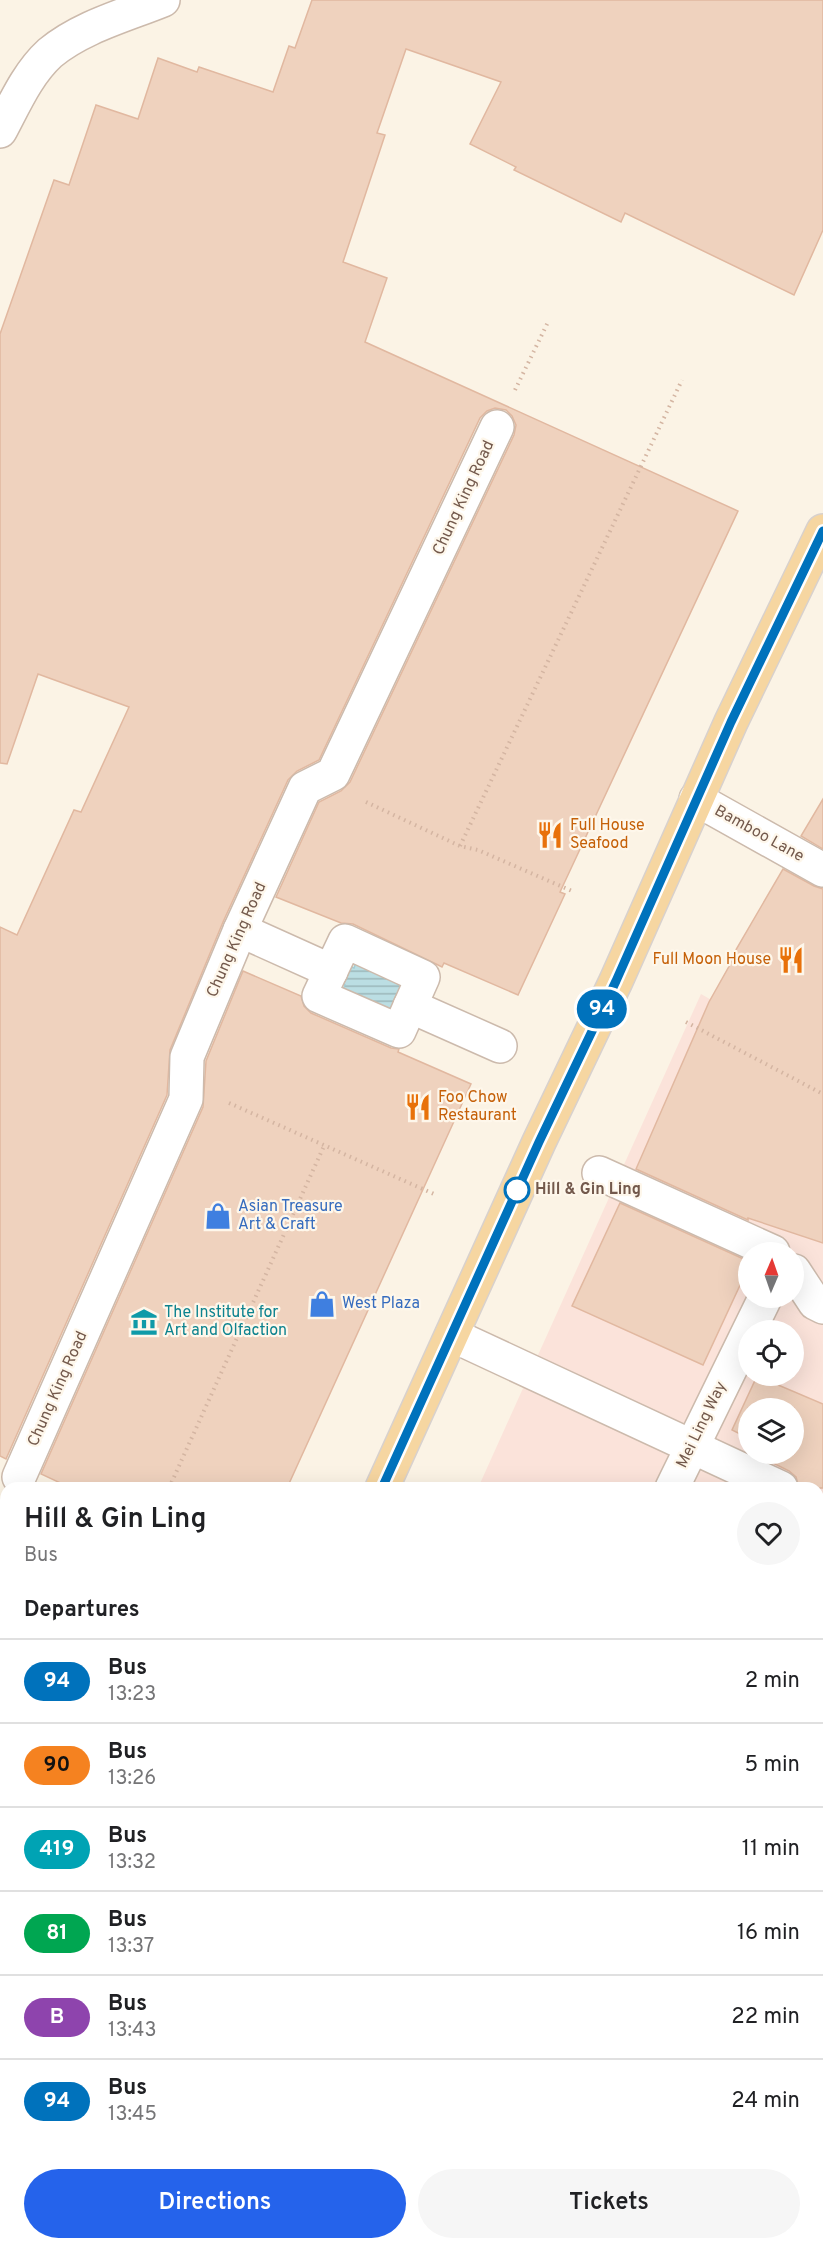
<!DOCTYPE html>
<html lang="en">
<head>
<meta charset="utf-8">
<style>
	body { margin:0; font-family:Overpass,sans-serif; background:#f6f6f6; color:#202124; height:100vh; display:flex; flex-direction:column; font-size:22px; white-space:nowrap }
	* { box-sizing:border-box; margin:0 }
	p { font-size:20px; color:#757577 }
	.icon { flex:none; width:33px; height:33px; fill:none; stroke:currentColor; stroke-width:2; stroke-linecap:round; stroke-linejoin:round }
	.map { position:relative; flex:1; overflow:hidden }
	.side { position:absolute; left:0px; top:1482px; width:824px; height:768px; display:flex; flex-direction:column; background:#fff; border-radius:18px 18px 0 0; box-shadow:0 6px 24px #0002 }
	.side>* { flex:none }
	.badge { padding:0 12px; border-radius:20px; font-size:21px; line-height:39px }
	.needle { width:39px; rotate:2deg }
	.tools { position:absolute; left:738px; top:1242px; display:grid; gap:12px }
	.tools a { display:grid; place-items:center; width:66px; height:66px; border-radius:50%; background:#fff; box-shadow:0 6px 24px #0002; font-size:30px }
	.map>.badge { position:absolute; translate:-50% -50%; box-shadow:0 0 0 3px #fff }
	h2 { padding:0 24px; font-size:22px; line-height:54px }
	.round { display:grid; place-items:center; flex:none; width:63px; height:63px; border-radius:32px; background:#f6f6f6 }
	.overview { display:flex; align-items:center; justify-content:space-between; height:102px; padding:0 24px }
	h1 { font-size:28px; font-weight:600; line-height:45px }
	.button { display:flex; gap:12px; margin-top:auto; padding:12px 24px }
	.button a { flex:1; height:69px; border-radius:36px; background:#2563eb; color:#fff; font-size:24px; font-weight:600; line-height:69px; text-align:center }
	.button a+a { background:#f6f6f6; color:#202124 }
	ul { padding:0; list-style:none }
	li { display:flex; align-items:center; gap:18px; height:84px; padding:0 24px; border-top:2px solid #e0e0e0 }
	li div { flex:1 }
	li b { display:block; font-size:22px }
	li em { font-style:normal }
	li .badge { min-width:66px; font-weight:700; text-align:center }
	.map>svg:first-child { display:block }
</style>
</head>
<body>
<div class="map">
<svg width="823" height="2250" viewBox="0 0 823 2250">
	<defs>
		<pattern id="water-rules" width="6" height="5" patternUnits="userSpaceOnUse" patternTransform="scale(1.5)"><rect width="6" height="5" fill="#bbdee3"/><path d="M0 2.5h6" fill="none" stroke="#9cb7ba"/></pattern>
	</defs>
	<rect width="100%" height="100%" fill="#fbf3e5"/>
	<!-- commercial -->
	<path fill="#fbe3da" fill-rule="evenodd" d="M701,994L823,1064V2076L818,2074V1488H478ZM748,1252H794V1298H748ZM748,1330H794V1376H748ZM748,1408H794V1454H748Z"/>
	<!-- water -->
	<path fill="url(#water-rules)" stroke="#a2cdd5" stroke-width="1.5" d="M357,959L406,981L389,1017L340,996L345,985L338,982L346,965L354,968Z"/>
	<!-- building -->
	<g fill="#efd2be" stroke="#e1b8a0" stroke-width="1.5">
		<path d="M312,0H823V230L794,295L625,213L621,222L514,170L516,167L470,144L501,82L406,49L377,133L385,135L343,262L387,278L365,342L738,511L560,892L565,894L518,995L444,963L442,967L436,964L353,924L341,923L276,897L319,802L341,791L350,782L514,435L516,425L512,416L506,410L495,408L487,411L480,418L319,760L297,771L288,780L223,922L170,1050L167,1095L6,1459L0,1456V927L17,935L74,810L81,812L129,707L38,674L7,764L0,763V334L54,180L69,185L96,105L138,119L158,58L197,72L199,67L273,92L289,46L295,48Z"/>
		<path d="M823,799V849L801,836Z"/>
		<path d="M783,869L814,886L823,889V1243L748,1218V1220L636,1169L709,1002L732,961L730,960Z"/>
		<path d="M243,971L301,996L304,1006L311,1013L391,1048L399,1049L398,1052L471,1084L287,1488H71L41,1474L203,1107L206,1061Z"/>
		<path d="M620,1203L748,1261V1268L703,1365L572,1306Z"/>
		<path d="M757,1376L823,1404V1488H799L796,1477L789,1471L771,1462L787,1455L782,1454H794V1408H748V1438L732,1430Z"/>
	</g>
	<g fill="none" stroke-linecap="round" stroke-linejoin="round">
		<defs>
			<g id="minor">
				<path d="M0,131C14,105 27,74 50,53C81,27 126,15 163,0"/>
				<path d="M696,799L823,870"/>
				<path d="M240,930L331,971"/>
				<path d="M345,941L423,977L399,1031L319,996Z"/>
				<path d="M410,1006L500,1046"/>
				<path d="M599,1173L773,1252"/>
				<path d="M794,1271L815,1303L823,1307"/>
				<path d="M452,1335L781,1488"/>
				<path d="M19,1477L186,1099L187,1057L240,930L305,788L333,774L497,427"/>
				<path d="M672,1488L765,1298"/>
				<path d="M818,1717L823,1720"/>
				<path d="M818,2045L823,2047"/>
				<path d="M246,2244L259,2250"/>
				<path d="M173,2250L175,2244"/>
			</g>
			<g id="major">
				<path d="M382,1488L539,1142L616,981L731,722L823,531"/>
				<path d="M38,2250L41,2244"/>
			</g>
		</defs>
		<!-- minor casing -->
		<use href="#minor" stroke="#ccbaac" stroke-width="36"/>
		<!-- major casing -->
		<use href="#major" stroke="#d8d1cd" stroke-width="36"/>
		<!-- path -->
		<g stroke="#d4b5a2" stroke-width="4" stroke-dasharray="1.5 4.5" stroke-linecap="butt">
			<path d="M515,390L549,320"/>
			<path d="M366,802L460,846L478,850L572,891"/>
			<path d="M460,846L682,380"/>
			<path d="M686,1022L823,1094"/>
			<path d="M229,1103L434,1194"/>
			<path d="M169,1488L324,1146"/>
		</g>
		<!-- minor -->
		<use href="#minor" stroke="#fff" stroke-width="33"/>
		<!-- major -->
		<use href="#major" stroke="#f6d6a1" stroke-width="33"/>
	</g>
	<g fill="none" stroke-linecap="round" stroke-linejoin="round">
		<defs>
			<path id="line" d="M382,1488L539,1142L616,981L731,722L823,531"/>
		</defs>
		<!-- line casing -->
		<use href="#line" stroke="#fff" stroke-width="14"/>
		<!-- line -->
		<use href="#line" stroke="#0072bc" stroke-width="9"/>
	</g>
	<!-- icons -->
	<defs>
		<symbol id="restaurant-bare" viewBox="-9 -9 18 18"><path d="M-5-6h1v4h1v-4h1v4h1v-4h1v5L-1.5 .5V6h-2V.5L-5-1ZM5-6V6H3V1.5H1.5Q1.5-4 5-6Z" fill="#e8710a" stroke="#fef7eb" stroke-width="2.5" paint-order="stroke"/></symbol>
		<symbol id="shop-bare" viewBox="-9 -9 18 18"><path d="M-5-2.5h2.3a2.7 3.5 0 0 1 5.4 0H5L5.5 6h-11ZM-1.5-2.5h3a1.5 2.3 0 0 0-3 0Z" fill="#3f7fe0" stroke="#fef7eb" stroke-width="2.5" paint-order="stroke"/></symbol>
		<symbol id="museum-bare" viewBox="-9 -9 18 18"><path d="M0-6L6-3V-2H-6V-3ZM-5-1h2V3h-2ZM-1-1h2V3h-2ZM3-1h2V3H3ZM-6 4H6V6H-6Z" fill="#0f9aa8" stroke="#fef7eb" stroke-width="2.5" paint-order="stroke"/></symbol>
	</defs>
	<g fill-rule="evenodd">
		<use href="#restaurant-bare" x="531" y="816" width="38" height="38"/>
		<use href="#restaurant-bare" x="772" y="941" width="38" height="38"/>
		<use href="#restaurant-bare" x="399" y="1088" width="38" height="38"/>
		<use href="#shop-bare" x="199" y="1197" width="38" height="38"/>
		<use href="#shop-bare" x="303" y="1285" width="38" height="38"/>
		<use href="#museum-bare" x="125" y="1303" width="38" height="38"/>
	</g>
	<!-- markers -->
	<circle fill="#fff" stroke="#0072bc" stroke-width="3" cx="517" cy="1190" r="12"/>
	<g text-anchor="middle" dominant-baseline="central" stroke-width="4.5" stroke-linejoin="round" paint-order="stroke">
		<!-- street labels -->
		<g font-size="16" fill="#73594c" stroke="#fef7eb">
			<text transform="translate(464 498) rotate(-65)">Chung King Road</text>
			<text transform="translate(759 834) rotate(29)">Bamboo Lane</text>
			<text transform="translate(237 940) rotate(-66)">Chung King Road</text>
			<text transform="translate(58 1389) rotate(-66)">Chung King Road</text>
			<text transform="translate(702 1425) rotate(-64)">Mei Ling Way</text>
		</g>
		<!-- food labels -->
		<g font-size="16" fill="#c56008" stroke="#fef7eb" text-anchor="start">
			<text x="570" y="826">Full House<tspan x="570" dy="18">Seafood</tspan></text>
			<text x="771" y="960" text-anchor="end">Full Moon House</text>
			<text x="438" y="1098">Foo Chow<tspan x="438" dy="18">Restaurant</tspan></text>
		</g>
		<!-- stop labels -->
		<g font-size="16" font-weight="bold" fill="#73594c" stroke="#fef7eb" text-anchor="start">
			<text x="535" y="1190">Hill &amp; Gin Ling</text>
		</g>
		<!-- shop labels -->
		<g font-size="16" fill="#366cbe" stroke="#fef7eb" text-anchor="start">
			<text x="238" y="1207">Asian Treasure<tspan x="238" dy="18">Art &amp; Craft</tspan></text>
			<text x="342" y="1304">West Plaza</text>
		</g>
		<!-- culture labels -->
		<g font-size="16" fill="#0d838f" stroke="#fef7eb" text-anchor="start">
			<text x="164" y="1313">The Institute for<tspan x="164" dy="18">Art and Olfaction</tspan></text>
		</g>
	</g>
</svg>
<div class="tools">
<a><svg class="needle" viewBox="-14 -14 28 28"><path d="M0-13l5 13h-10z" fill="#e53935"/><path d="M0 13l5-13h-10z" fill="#757577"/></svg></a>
<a><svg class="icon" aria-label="locate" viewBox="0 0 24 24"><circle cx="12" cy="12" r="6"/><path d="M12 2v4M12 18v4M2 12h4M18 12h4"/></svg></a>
<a><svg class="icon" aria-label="layers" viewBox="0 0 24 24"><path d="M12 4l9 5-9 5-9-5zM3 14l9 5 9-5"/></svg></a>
</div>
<b class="badge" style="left:602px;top:1009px;background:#0072bc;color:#fff">94</b>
<section class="side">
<div class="overview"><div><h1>Hill &amp; Gin Ling</h1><p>Bus</p></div><a class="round"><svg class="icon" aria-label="heart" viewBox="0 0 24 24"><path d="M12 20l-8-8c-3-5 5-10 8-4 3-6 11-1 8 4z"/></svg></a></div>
<h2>Departures</h2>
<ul>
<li><span class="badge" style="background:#0072bc;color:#fff">94</span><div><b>Bus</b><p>13:23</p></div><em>2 min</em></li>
<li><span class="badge" style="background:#f58220;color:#111">90</span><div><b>Bus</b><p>13:26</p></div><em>5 min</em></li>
<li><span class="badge" style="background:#00a3b4;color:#fff">419</span><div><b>Bus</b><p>13:32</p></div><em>11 min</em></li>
<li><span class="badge" style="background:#00a651;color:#fff">81</span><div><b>Bus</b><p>13:37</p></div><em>16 min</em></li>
<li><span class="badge" style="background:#8e44ad;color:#fff">B</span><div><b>Bus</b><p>13:43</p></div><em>22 min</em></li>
<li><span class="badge" style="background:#0072bc;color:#fff">94</span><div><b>Bus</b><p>13:45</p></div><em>24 min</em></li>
</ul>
<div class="button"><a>Directions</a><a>Tickets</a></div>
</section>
</div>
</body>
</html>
